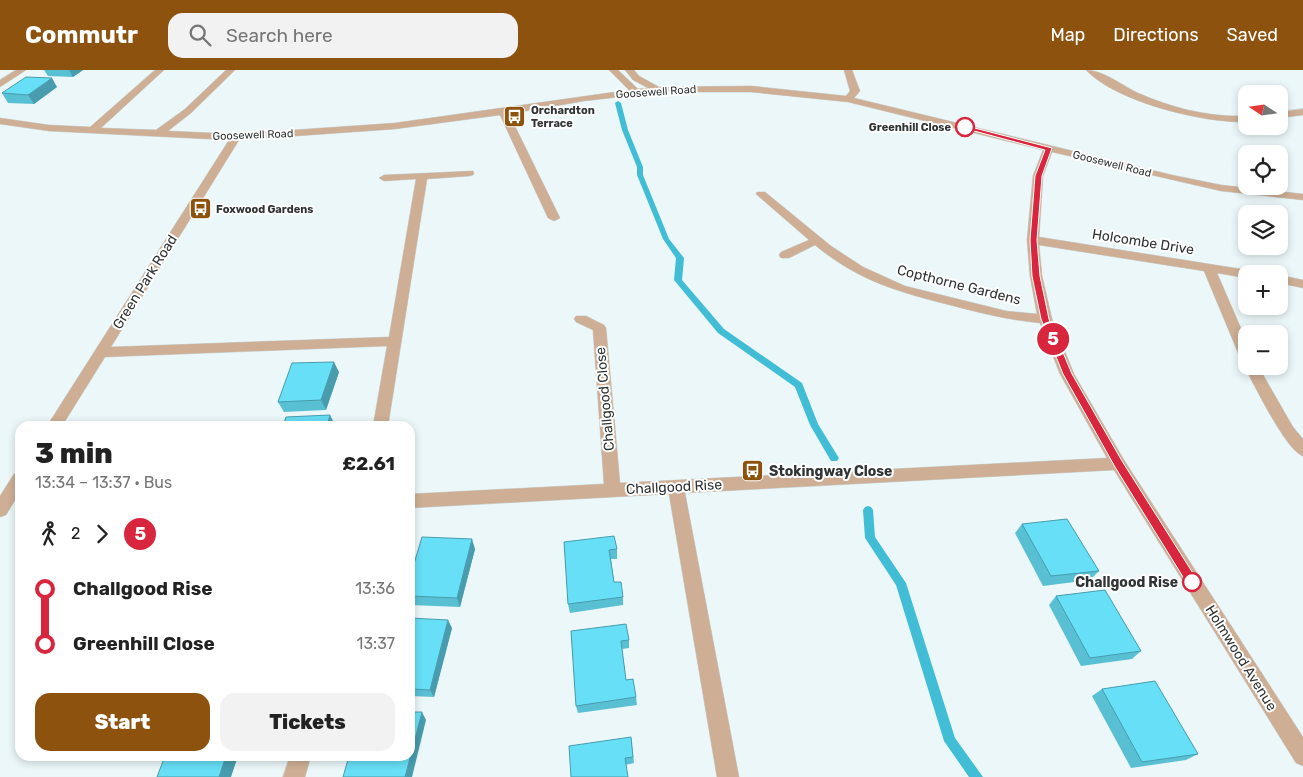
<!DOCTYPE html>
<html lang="en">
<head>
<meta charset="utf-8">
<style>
	body { margin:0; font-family:Rubik,sans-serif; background:#f2f2f2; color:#222; height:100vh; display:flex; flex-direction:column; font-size:19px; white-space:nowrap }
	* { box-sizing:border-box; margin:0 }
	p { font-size:16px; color:#767676 }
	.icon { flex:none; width:28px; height:28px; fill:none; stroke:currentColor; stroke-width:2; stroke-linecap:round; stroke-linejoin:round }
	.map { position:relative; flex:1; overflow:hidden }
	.sheet { position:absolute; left:15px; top:351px; width:400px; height:340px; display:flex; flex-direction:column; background:#fff; border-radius:15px; box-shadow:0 2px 8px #0003 }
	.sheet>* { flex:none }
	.badge { padding:0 10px; border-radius:16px; font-size:18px; line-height:32px }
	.needle { width:32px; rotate:283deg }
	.controls { position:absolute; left:1238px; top:15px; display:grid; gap:10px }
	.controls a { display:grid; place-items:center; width:50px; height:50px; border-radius:10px; background:#fff; box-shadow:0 2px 8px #0003; font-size:25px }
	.map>.badge { position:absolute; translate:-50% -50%; box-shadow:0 0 0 2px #fff }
	.legs { display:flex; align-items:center; gap:8px; height:55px; padding:0 20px; font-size:16px }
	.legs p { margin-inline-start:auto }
	.headline { display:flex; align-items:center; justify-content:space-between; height:85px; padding:0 20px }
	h1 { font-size:28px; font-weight:800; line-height:38px }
	.action { display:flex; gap:10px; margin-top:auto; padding:10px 20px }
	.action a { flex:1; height:58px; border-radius:15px; background:#8d520e; color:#fff; font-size:20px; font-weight:800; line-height:58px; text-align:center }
	.action a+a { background:#f2f2f2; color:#222 }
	ul { padding:0 20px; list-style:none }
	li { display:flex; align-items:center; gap:18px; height:55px; font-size:19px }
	li i { display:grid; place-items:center; width:8px; height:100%; margin:0 6px; background:currentColor }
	li i::after { content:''; width:12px; height:12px; margin:-6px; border:4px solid; border-radius:50%; background:#fff }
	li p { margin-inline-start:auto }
	li:first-child i { background:linear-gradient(#0000 50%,currentColor 0) }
	li:last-child i { background:linear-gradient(currentColor 50%,#0000 0) }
	header { display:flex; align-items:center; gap:30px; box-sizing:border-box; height:70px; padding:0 25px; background:#8d520e; color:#fff }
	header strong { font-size:24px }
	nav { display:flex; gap:28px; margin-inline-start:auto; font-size:18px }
	.search { width:350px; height:45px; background:#f2f2f2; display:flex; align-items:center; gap:12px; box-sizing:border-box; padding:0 18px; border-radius:15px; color:#767676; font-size:19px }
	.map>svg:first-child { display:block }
</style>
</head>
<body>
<header>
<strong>Commutr</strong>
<div class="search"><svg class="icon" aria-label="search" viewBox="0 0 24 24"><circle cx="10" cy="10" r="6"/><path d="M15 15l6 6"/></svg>Search here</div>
<nav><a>Map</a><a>Directions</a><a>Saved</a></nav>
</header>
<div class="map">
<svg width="1303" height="707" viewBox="0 0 1303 707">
	<rect width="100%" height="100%" fill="#ebf7f9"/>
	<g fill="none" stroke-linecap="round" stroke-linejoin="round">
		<!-- stream -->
		<g fill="#41bed6" fill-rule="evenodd">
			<path d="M618,31L621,33L628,60L643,97V105L669,169L684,188L682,210L724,259L802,313L818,354L837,385L839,388L837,391H831L810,355L795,317L718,263L674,210L676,188L663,169L637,105V97L622,60L615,33Z"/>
			<path d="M868,436L871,437L873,440L875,467L906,513L955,668L983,707H969L944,671L896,515L865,468L863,440L865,437Z"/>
		</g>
		<defs>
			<g id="minor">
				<path d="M16,0H26L0,17V10Z"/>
				<path d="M155,0H164L101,58L156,60L185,39L226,0H235L191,43L168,61L236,64L395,53L629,20L609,0H618L638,19L648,18L633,10L625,0H634L639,6L659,17L751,16L846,26L850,21L844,0H852L860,21L854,28L1172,105L1221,115L1303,124V130L1221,121L1052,82L1043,106L1039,167L1247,200L1253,204H1246V208L1217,203L1246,270V290L1241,288L1239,285L1204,201L1039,175L1042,206L1052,249L1074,304L1124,390L1303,667V696L1296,693L1114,400L685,423L739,707H717L669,424L410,438V424L604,414L593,260L576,252L574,249L576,246H586L604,255L606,258L620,413L1107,388L1060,304L1040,253C1009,250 980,243 950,235C898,222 857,210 815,175L789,188H781L779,185L781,182L809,170L756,124L757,122H765L831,176L863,197L905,216L1006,241L1037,244L1030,206L1027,170L1033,106L1043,80L848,32L751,22H662L584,31L509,44L560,148L554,151L548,148L500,45L395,59L239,70L111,277L389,267L416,109L384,111L379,108L384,105L473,101L474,103L473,105L469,106L427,109L388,356H373L387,276L105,287L62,356H47L229,70L49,61L0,54V48L49,55L90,57Z"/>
				<path d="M1086,0C1103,0 1121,15 1138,23C1172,38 1208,47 1246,46V52C1203,53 1116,32 1086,0Z"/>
				<path d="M1303,39V45L1279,48V42Z"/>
				<path d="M1279,205L1303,210V218L1279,213Z"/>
				<path d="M1246,293V296H1258L1293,357L1303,369V386C1286,381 1254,314 1244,296Z"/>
				<path d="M20,403V422L6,445L0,447V426L14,404Z"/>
				<path d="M290,686H311L305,707H283Z"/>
			</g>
		</defs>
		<!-- minor casing -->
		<use href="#minor" stroke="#c9d4d6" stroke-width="1"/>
		<!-- minor -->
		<use href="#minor" fill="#ceaf95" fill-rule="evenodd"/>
	</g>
	<!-- wall -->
	<g fill="#59c0d4">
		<path d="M44,0H83L73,7L48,6Z"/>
		<path d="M57,17L34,34L8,33L2,23Z"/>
		<path d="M339,302L326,340L284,342L278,332Z"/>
		<path d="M1022,454L1099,501L1090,510L1043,516L1015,463Z"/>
		<path d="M564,472L617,479V489H611L614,512L623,527V535L570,543L568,534Z"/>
		<path d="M475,479L460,537L410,535V507Z"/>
		<path d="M1056,526L1141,581L1132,589L1081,596L1049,535Z"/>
		<path d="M410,548L452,558L434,627L410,626Z"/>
		<path d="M571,561L629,570V578L622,579L626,610L636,627L637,635L578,643L576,636Z"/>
		<path d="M1102,619L1198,684L1186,690L1131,698L1092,626Z"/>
		<path d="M631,667L634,693L571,707Z"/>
	</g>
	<!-- shaded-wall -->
	<g fill="#489cad">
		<path d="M69,0H83L73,7Z"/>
		<path d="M52,8L57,17L34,34L28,25Z"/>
		<path d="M334,292L339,302L326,340L321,330Z"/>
		<path d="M330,345L335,355V356H327Z"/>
		<path d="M472,469L475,479L460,537L457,528Z"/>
		<path d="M448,550L452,558L434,627L430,620Z"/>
		<path d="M422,642L426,650L412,707H405Z"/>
		<path d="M226,686H238L231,707H219Z"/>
	</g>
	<!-- building -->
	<g fill="#67dff7" stroke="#489cad">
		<path d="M26,7L52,8L28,25L2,23Z"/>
		<path d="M334,292L321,330L278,332L292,293Z"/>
		<path d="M330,345L327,356H283L286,347Z"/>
		<path d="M1067,449L1099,501L1051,506L1022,454Z"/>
		<path d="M614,466L617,479L609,480L614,512H621L623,527L568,534L564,472Z"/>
		<path d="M422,467L472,469L457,528L410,526V507Z"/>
		<path d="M1105,520L1141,581L1090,588L1056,526Z"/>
		<path d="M410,548L448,550L430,620L410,619Z"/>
		<path d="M626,554L629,570L621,571L626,610L633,609L636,627L576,636L571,561Z"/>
		<path d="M1155,611L1198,684L1142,692L1102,619Z"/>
		<path d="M410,642H422L405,707H343L349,686H410Z"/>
		<path d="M631,667L633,687L625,688L628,707H571L569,676Z"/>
		<path d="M165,686H226L219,707H157Z"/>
	</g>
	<!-- line-1 -->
	<path fill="#d7263d" stroke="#fff" d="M963,55L1052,78L1042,106L1037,170L1040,206L1049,249L1072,304L1122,391L1196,508L1198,512L1196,515L1192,517L1188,515L1115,397L1063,304L1041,249L1032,206L1030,170L1035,106L1045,80L963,58Z"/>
	<!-- icons -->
	<defs>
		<symbol id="bus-square" viewBox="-11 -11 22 22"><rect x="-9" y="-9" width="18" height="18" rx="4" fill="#8d520e" stroke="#fff"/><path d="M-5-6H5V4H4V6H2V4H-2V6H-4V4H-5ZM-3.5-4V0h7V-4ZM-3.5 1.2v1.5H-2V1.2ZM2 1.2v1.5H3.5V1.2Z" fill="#fff"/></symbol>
	</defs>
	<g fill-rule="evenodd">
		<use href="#bus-square" x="502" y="34" width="25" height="25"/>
		<use href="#bus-square" x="188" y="126" width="25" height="25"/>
		<use href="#bus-square" x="740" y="388" width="25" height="25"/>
	</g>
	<!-- markers -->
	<g fill="#fff" stroke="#d7263d" stroke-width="2.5">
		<circle cx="965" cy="57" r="9"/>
		<circle cx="1192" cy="512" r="9"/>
	</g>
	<g text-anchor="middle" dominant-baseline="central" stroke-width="4" stroke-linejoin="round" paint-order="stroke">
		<!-- far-street labels -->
		<g font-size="11" fill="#303435" stroke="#fff">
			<text transform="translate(656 22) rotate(-4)">Goosewell Road</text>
			<text transform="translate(253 65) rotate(-2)">Goosewell Road</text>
			<text transform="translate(1112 94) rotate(14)">Goosewell Road</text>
		</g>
		<!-- far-poi labels -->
		<g font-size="11" font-weight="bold" fill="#303435" stroke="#fff" text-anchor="start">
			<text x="531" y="40">Orchardton<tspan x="531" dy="13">Terrace</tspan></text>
			<text x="216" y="139">Foxwood Gardens</text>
		</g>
		<!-- far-stop labels -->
		<g font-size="11" font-weight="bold" fill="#303435" stroke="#fff" text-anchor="end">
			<text x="951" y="57">Greenhill Close</text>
		</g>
		<!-- street labels -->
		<g font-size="14" fill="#303435" stroke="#fff">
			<text transform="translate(1143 172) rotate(9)">Holcombe Drive</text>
			<text transform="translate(145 212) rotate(-58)">Green Park Road</text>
			<text transform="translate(959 215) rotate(14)">Copthorne Gardens</text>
			<text transform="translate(605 329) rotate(-95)">Challgood Close</text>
			<text transform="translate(674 417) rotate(-3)">Challgood Rise</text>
			<text transform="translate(1241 588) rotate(58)">Holmwood Avenue</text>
		</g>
		<!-- poi labels -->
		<g font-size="14" font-weight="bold" fill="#303435" stroke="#fff" text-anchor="start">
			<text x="769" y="401">Stokingway Close</text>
		</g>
		<!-- stop labels -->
		<g font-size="14" font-weight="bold" fill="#303435" stroke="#fff" text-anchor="end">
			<text x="1178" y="512">Challgood Rise</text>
		</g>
	</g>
</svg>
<div class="controls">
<a><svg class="needle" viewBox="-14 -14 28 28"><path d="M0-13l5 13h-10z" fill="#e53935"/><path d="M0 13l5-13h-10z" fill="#767676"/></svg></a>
<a><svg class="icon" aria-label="locate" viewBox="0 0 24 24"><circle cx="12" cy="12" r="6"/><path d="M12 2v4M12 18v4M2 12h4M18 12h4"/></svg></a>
<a><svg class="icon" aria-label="layers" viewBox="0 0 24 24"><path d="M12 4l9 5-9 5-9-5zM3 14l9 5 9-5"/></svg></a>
<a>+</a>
<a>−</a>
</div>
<b class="badge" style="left:1053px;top:269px;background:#d7263d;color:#fff">5</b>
<section class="sheet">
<div class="headline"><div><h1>3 min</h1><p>13:34 – 13:37 · Bus</p></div><b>£2.61</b></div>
<div class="legs"><svg class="icon" aria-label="walk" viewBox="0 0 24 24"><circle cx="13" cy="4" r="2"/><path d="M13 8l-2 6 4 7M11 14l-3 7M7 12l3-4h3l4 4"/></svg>2<svg class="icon" aria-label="forward" viewBox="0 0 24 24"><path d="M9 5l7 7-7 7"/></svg><b class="badge" style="background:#d7263d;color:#fff">5</b></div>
<ul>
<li><i style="color:#d7263d"></i><b>Challgood Rise</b><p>13:36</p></li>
<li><i style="color:#d7263d"></i><b>Greenhill Close</b><p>13:37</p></li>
</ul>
<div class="action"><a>Start</a><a>Tickets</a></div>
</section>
</div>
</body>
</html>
